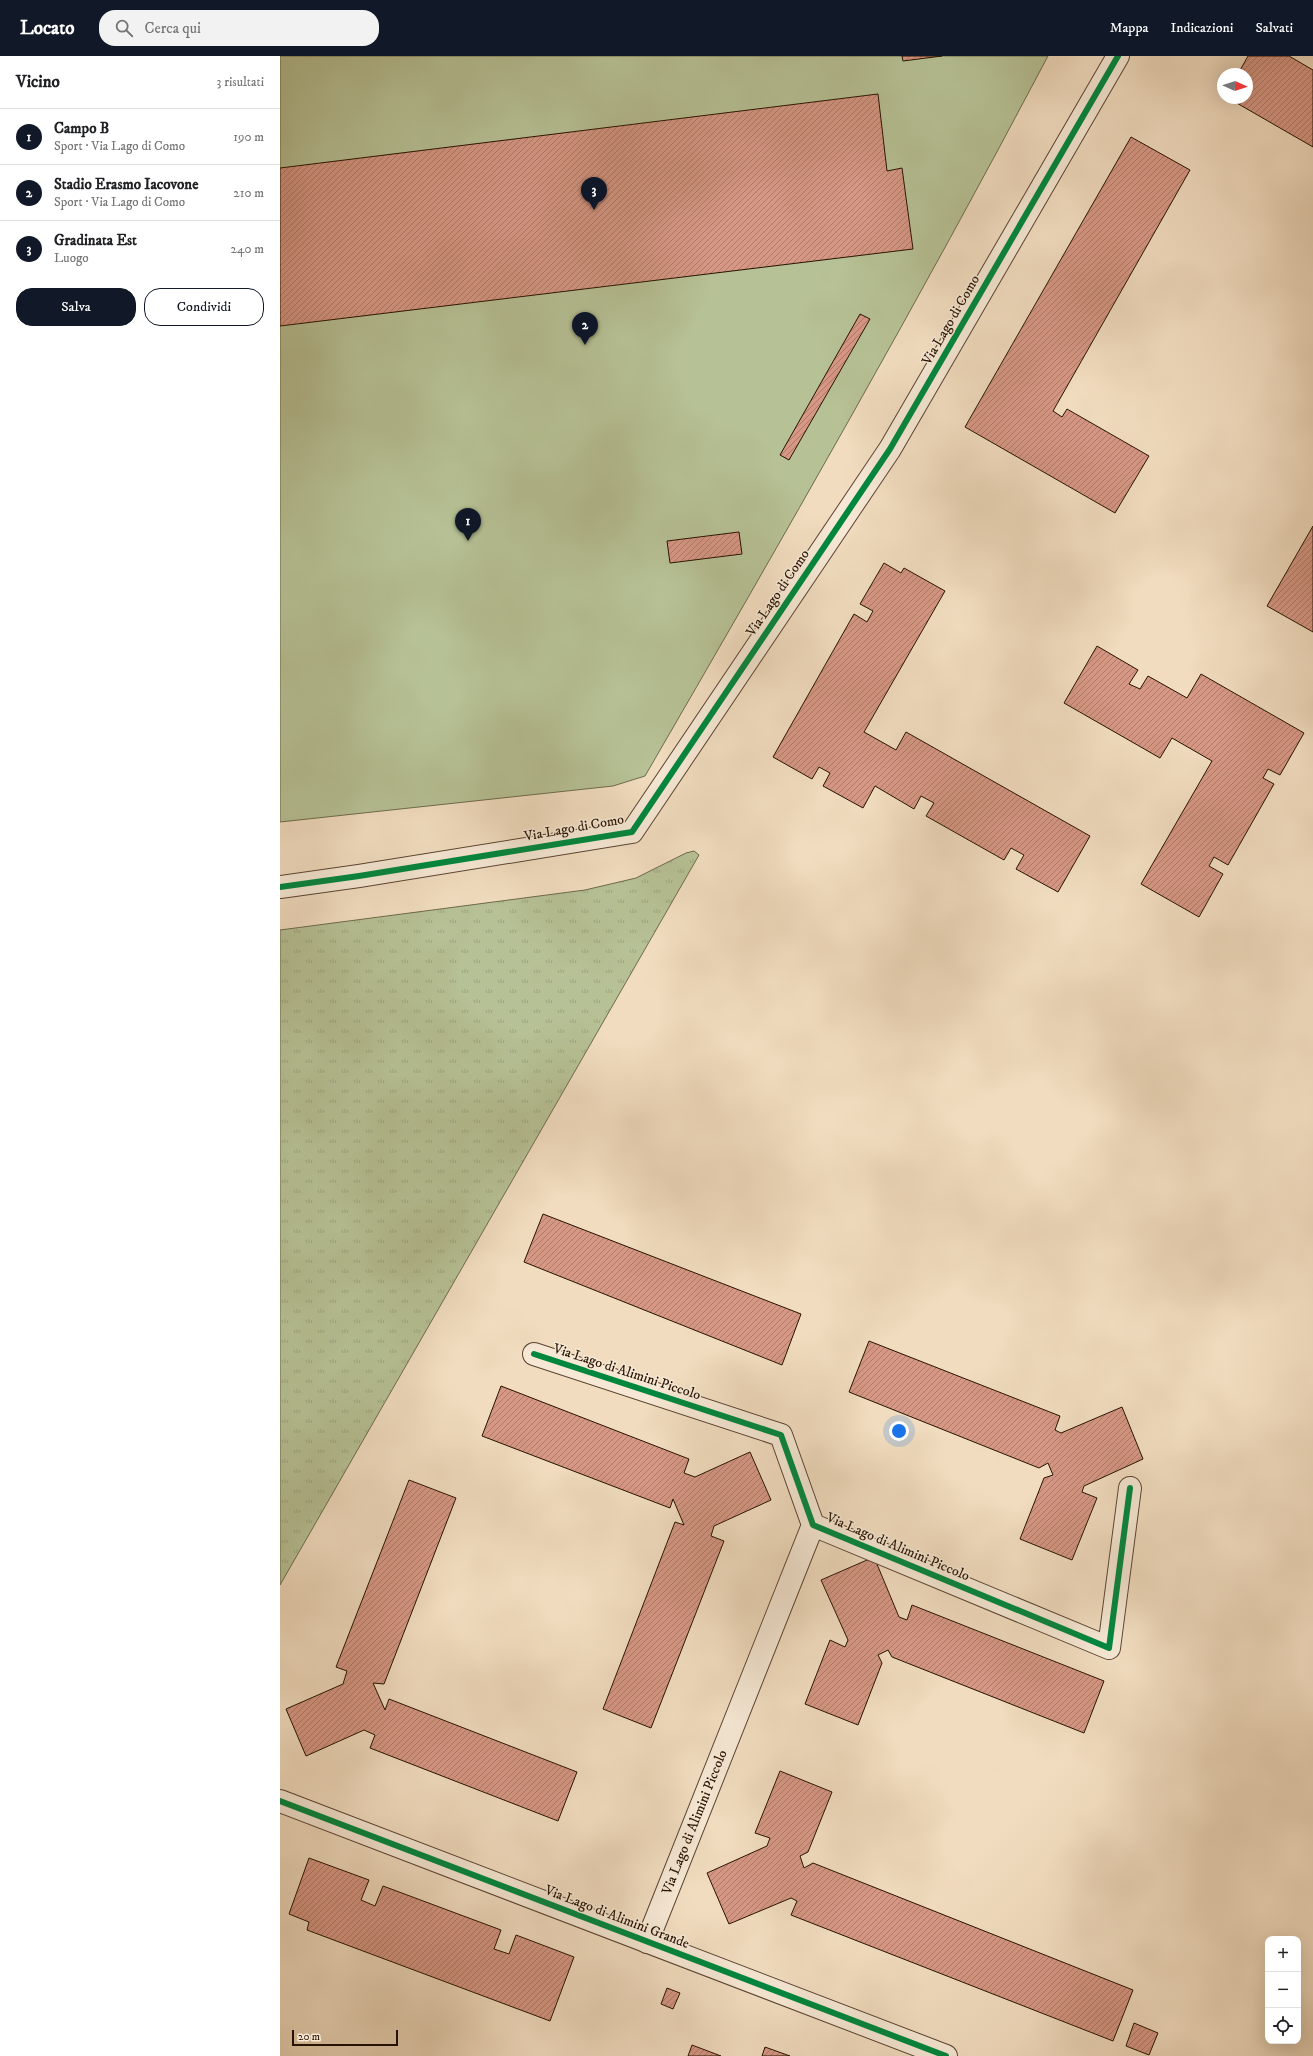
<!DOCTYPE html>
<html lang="it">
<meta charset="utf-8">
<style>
body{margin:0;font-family:"IM FELL DW Pica",serif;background:#f2f2f2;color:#202124}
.controls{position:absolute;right:12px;bottom:12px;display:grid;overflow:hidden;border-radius:8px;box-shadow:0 4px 16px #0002}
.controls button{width:36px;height:36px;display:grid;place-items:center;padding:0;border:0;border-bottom:1px solid #e0e0e0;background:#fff;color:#202124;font:20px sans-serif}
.compass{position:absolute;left:937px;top:12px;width:36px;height:36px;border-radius:50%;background:#fff;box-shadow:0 4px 16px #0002;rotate:93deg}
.scale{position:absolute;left:12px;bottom:10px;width:106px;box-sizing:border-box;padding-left:4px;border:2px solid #271201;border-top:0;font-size:11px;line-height:14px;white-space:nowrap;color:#271201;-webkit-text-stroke:3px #f6e8d5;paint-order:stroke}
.you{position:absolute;left:619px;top:1375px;width:14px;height:14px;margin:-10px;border:3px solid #fff;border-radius:50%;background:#1a73e8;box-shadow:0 0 0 6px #1a73e833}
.badge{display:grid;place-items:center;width:26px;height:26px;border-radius:50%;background:#111827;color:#fff;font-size:13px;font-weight:700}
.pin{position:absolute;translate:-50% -33px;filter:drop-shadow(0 1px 2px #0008)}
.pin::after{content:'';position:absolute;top:21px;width:14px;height:12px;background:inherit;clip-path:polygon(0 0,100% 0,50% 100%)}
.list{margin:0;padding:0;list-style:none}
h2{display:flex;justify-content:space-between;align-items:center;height:52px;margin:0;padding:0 16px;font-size:17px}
h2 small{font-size:13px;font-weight:400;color:#757577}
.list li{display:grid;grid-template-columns:26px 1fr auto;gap:12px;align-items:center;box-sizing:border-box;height:56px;padding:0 16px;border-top:1px solid #e0e0e0}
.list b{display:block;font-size:15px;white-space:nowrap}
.list p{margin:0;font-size:13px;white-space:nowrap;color:#757577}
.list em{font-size:13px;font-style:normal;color:#757577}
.actions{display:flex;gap:8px;padding:12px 16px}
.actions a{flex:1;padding:9px 0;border:1px solid #111827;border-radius:16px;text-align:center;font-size:14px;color:#111827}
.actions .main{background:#111827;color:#fff}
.icon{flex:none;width:22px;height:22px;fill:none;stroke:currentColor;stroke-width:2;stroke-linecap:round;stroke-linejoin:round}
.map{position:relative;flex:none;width:1033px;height:2000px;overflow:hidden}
header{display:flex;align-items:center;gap:24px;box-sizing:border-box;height:56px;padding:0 20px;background:#111827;color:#fff}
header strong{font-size:19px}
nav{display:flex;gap:22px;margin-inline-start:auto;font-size:14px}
.search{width:280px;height:36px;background:#f2f2f2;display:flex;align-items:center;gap:10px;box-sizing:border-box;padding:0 14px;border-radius:16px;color:#757577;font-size:15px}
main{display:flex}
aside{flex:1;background:#fff}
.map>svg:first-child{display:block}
.grass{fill:url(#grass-tufts);stroke:#6e6a4b}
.pitch{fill:#b6c195;stroke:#6e6a4b}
.building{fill:url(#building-hatch);stroke:#271201}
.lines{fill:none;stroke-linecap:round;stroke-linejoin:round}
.street-casing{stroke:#5a4430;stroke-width:24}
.street{stroke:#f6e8d5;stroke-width:22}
.cycleway-casing{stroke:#f6e8d5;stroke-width:8}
.cycleway{stroke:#00873e;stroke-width:6}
.labels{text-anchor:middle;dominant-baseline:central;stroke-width:3;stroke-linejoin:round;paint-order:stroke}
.street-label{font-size:14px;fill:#271201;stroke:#f6e8d5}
</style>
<header>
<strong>Locato</strong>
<div class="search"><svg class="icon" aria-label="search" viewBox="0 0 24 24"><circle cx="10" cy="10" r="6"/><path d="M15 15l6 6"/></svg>Cerca qui</div>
<nav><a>Mappa</a><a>Indicazioni</a><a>Salvati</a></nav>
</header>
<main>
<aside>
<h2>Vicino<small>3 risultati</small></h2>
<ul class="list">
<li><span class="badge">1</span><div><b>Campo B</b><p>Sport · Via Lago di Como</p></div><em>190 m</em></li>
<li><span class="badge">2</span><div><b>Stadio Erasmo Iacovone</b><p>Sport · Via Lago di Como</p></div><em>210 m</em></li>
<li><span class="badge">3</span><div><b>Gradinata Est</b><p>Luogo</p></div><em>240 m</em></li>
</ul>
<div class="actions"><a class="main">Salva</a><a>Condividi</a></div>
</aside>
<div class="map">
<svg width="1033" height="2000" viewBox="0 0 1033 2000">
<defs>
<pattern id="grass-tufts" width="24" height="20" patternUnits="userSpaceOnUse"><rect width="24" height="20" fill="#b6c195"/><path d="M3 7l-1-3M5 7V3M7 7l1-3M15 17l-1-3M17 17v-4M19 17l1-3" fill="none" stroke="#9ca57f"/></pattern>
<pattern id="building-hatch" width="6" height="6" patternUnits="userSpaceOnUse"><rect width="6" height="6" fill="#d69784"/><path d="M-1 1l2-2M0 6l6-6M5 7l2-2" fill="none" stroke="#ae7a6a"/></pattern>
</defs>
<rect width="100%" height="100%" fill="#f1dcbf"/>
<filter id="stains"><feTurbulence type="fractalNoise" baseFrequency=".005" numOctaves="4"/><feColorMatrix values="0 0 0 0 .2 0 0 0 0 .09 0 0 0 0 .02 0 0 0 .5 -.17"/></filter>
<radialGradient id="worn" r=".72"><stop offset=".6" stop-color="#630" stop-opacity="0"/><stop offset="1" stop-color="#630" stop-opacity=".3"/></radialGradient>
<!-- grass -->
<path class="grass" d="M414 795 419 799 0 1529V874L305 834 356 822 406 797Z"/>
<!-- pitch -->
<path class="pitch" d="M0 0H768C640 243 503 482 365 720L333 730 0 766Z"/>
<!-- building -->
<g class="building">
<path d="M622 0H662L623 5Z"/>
<path d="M968 0H1009L1033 14V91L948 42H967V18H958Z"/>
<path d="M598 38 607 115 622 112 633 193 0 270V112Z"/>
<path d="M851 81 910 114 773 355 782 361 787 353 869 400 835 457 685 371Z"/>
<path d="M580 258 590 263 509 404 500 399Z"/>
<path d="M1033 470V576L987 550Z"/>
<path d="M459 476 462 498 390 507 387 485Z"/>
<path d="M604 507 621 517 624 512 665 535 584 676 616 694 626 676 810 780 778 836 736 813 744 799 731 792 724 804 646 760 654 747 641 740 634 753 595 730 583 752 543 730 550 717 539 711 532 723 493 701 574 558 587 566 593 555 580 548Z"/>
<path d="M817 590 858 614 849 628 860 633 868 620 907 642 921 618 1024 677 1000 719 988 713 983 722 994 728 948 809 934 801 929 810 943 818 919 861 861 828 932 705 892 682 880 702 784 647Z"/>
<path d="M263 1158 521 1258 502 1309 244 1206Z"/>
<path d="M589 1285 780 1360 775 1374 781 1377 842 1351 863 1403 804 1430 802 1436 817 1442 792 1504 740 1483 764 1422 773 1419 768 1407 759 1412 569 1336Z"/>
<path d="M221 1330 409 1403 404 1417 415 1421 470 1396 491 1444 434 1470 431 1480 444 1485 371 1672 323 1653 395 1466 404 1469 393 1443 390 1452 202 1380Z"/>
<path d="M129 1424 176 1442 104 1628 93 1627 105 1654 109 1643 297 1716 278 1765 90 1692 95 1679 84 1674 26 1700 6 1653 63 1628 67 1615 56 1611Z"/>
<path d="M594 1501 619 1561 627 1564 632 1549 824 1625 804 1677 612 1601 608 1594 598 1599 602 1607 578 1669 525 1648 550 1584 565 1591 568 1584 541 1524Z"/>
<path d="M500 1715 552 1736 528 1796 520 1800 524 1812 533 1807 853 1934 833 1985 511 1859 517 1845 511 1842 449 1868 427 1817 487 1790 490 1782 475 1777Z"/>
<path d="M29 1802 89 1824 81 1844 95 1850 103 1830 221 1874 214 1893 229 1898 236 1879 294 1901 270 1965 27 1874 29 1866 9 1858Z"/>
<path d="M387 1932 400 1937 393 1953 381 1948Z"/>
<path d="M854 1967 878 1977 869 1999 846 1990Z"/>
<path d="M412 1989 441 2000H408Z"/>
<path d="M485 1991 510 2000H482Z"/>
</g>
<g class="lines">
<defs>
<g id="street">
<path d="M0 831 79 820 352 776 610 393 838 0"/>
<path d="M254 1298 501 1379 533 1469 829 1592 850 1432"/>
<path d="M0 1745 666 2000"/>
<path id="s1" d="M367 1886 533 1469"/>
</g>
</defs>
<!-- street casing -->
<use href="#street" class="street-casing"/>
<!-- street -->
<use href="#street" class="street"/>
<defs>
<g id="cycleway">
<path d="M0 831 79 820 352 776 610 393 838 0"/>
<path d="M254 1298 501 1379 533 1469 829 1592 850 1432"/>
<path d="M0 1745 666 2000"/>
</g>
</defs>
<!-- cycleway casing -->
<use href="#cycleway" class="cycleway-casing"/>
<!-- cycleway -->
<use href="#cycleway" class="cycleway"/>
</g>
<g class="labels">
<!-- street labels -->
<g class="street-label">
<text transform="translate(671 264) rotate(-60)">Via Lago di Como</text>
<text transform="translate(498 537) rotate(-56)">Via Lago di Como</text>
<text transform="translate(294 772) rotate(-10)">Via Lago di Como</text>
<text transform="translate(347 1316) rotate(18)">Via Lago di Alimini Piccolo</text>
<text transform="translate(618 1491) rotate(23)">Via Lago di Alimini Piccolo</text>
<text stroke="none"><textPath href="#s1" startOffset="129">Via Lago di Alimini Piccolo</textPath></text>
<text transform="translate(337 1861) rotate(21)">Via Lago di Alimini Grande</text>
</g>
</g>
<rect width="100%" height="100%" filter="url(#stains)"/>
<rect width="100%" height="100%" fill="url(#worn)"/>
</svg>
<div class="controls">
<button>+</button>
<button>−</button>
<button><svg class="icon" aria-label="locate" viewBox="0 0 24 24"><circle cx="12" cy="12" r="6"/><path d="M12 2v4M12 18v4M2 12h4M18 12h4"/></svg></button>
</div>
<svg class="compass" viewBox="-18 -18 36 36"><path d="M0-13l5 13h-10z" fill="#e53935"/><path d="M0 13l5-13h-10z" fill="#757577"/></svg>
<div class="scale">20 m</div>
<div class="you"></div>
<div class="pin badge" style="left:188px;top:485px">1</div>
<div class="pin badge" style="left:305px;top:289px">2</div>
<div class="pin badge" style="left:314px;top:154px">3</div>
</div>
</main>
